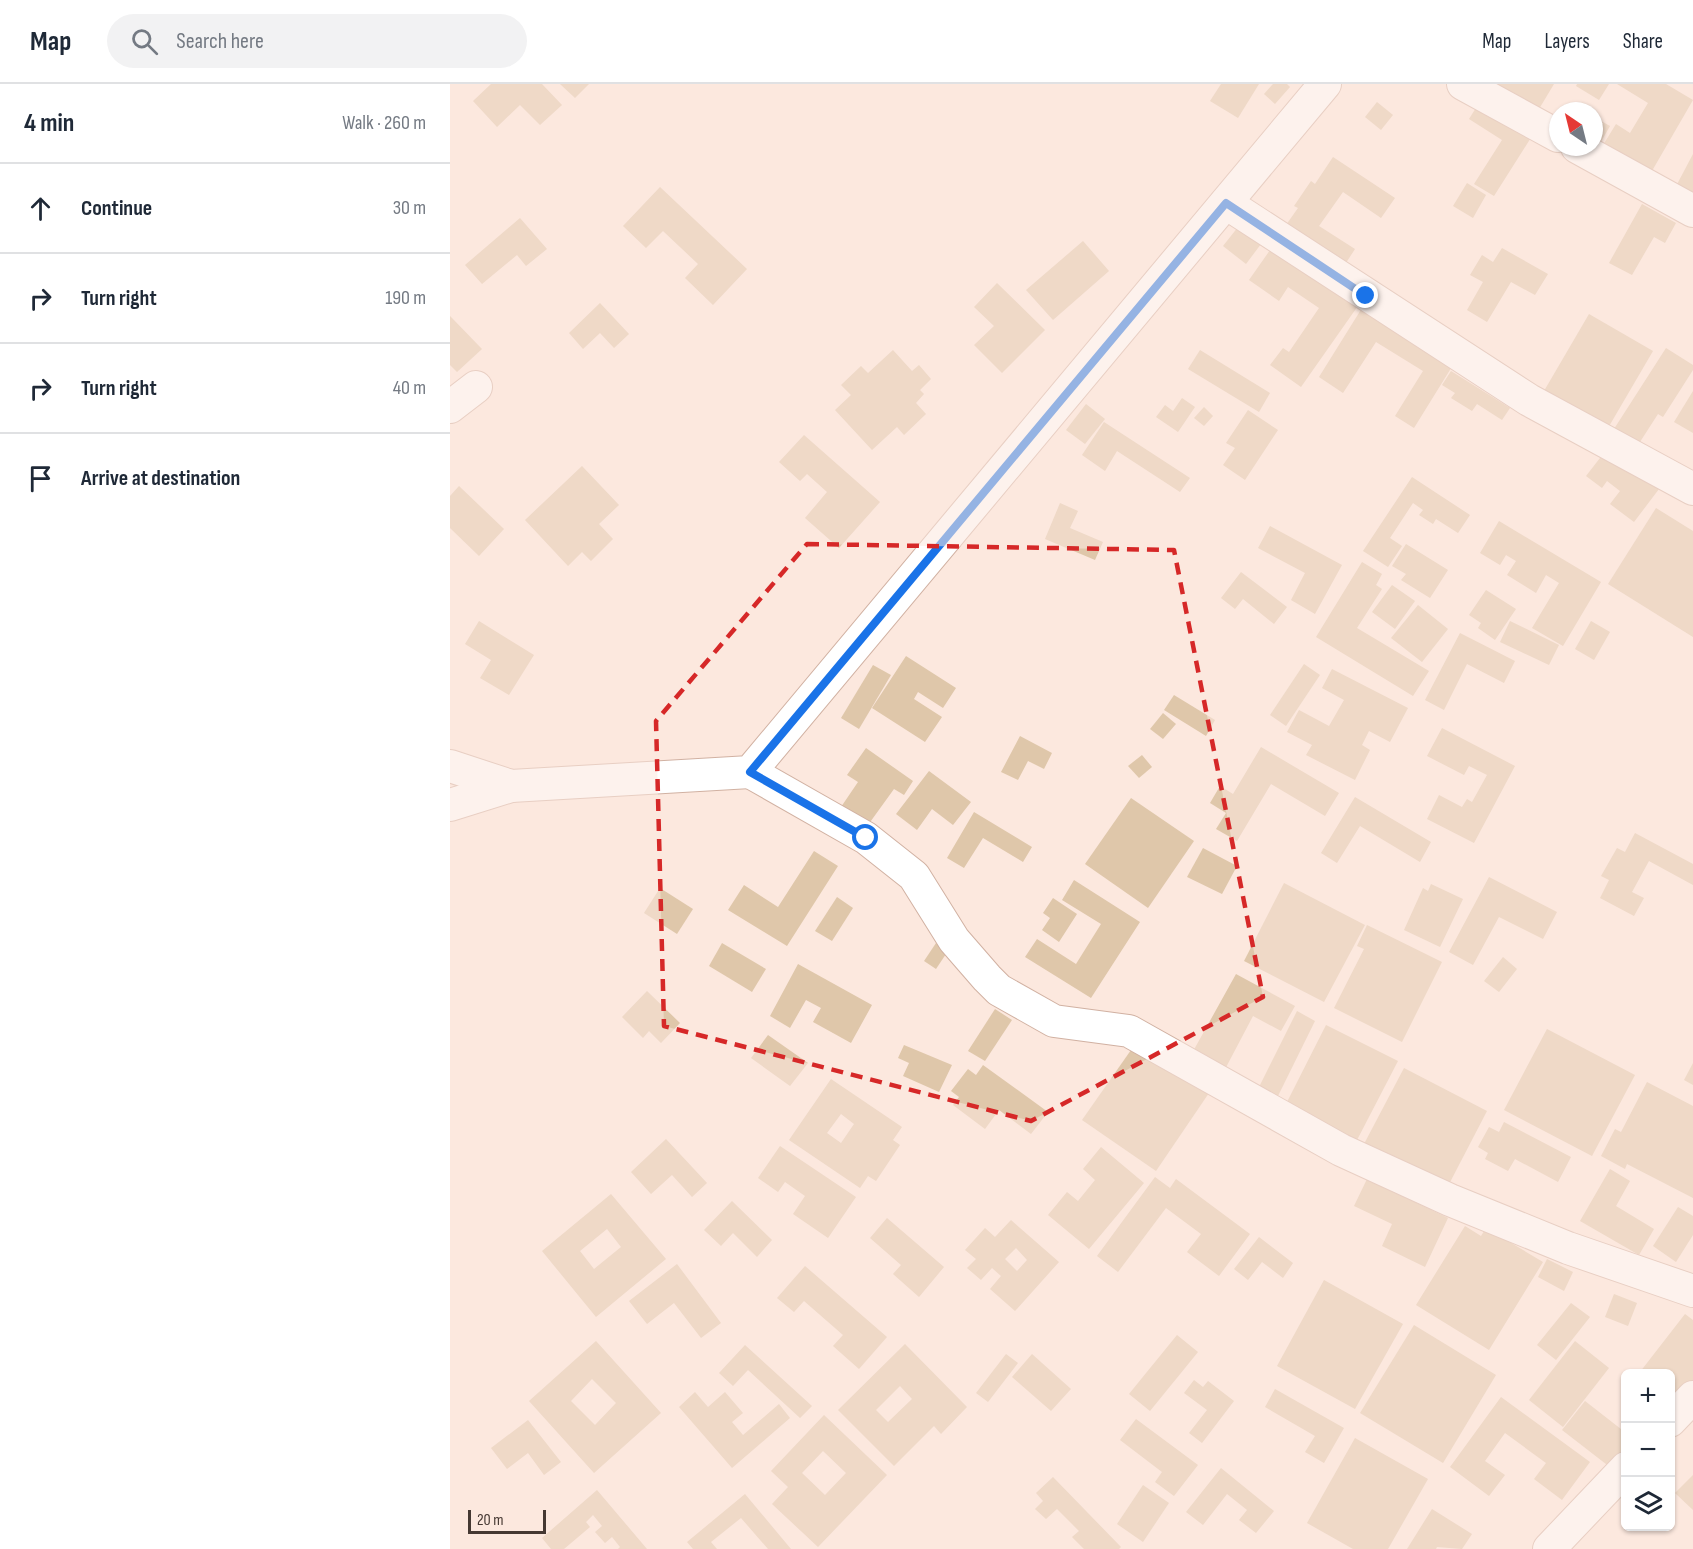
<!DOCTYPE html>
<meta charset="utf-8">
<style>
body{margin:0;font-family:"Sofia Sans Condensed",sans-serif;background:#f2f2f3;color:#1f2937}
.controls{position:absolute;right:18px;bottom:18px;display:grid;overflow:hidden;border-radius:9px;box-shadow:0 2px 4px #0004}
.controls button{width:54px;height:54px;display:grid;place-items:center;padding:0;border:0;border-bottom:2px solid #e0e1e3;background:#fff;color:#1f2937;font:30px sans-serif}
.compass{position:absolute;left:1099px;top:18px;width:54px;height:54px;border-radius:50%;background:#fff;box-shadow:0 2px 4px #0004;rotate:325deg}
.scale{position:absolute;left:18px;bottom:15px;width:78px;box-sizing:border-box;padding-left:6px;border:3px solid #453832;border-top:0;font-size:16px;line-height:21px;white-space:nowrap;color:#453832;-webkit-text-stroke:4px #fce8de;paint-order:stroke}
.stop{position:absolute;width:18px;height:18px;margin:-14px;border:4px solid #1a73e8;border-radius:50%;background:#fff}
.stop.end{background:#1a73e8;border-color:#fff;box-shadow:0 2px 6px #0008}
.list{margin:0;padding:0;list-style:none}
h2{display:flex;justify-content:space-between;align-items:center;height:78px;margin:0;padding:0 24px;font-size:26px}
h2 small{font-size:20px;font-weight:400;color:#747a83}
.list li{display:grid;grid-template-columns:39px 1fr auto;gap:18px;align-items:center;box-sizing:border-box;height:90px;padding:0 24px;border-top:2px solid #e0e1e3}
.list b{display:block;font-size:22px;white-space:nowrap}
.list em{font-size:20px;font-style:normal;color:#747a83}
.icon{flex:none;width:33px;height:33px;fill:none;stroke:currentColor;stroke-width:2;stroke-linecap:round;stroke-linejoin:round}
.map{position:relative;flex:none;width:1243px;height:1465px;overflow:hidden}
header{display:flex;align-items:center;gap:36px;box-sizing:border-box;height:84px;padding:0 30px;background:#fff;border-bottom:2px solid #e0e1e3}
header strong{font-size:28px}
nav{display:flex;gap:33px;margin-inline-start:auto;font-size:21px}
.search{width:420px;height:54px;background:#f2f2f3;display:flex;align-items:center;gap:15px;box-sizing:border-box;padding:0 21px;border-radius:33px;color:#747a83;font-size:22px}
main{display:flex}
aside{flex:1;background:#fff}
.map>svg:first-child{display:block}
.building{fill:#dfc7aa;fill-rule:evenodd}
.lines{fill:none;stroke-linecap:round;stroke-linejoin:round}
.minor-casing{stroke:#d1b1a2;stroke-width:34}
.minor{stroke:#fff;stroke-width:32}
.route{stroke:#1a73e8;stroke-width:8}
.marked{fill:none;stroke:#d62828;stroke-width:4.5;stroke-dasharray:12 8;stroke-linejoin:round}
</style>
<header>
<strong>Map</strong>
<div class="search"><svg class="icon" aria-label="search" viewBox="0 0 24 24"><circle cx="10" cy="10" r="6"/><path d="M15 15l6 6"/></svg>Search here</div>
<nav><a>Map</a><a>Layers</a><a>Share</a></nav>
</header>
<main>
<aside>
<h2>4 min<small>Walk · 260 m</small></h2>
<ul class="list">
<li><svg class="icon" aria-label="ahead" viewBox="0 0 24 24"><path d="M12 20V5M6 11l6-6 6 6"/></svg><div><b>Continue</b></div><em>30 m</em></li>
<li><svg class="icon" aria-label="right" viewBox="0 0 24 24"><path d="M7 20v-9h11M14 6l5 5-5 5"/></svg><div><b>Turn right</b></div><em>190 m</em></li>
<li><svg class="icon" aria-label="right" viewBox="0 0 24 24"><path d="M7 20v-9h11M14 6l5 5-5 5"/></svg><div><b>Turn right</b></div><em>40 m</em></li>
<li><svg class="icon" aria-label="arrive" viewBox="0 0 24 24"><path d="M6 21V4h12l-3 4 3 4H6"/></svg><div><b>Arrive at destination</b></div></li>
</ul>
</aside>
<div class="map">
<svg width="1243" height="1465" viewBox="0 0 1243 1465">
<rect width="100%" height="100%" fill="#fce8de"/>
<!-- building -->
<g class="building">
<path d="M41 0H92L112 21 90 41 70 21 47 43 23 17Z"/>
<path d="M110 0H139L125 14Z"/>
<path d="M771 0H809L788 34 760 17Z"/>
<path d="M823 0H837L840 3 825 20 814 10Z"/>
<path d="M1038 0H1104L1086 30Z"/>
<path d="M1127 0H1159L1149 16 1126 2Z"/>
<path d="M1167 0H1216L1243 16 1195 99 1150 66 1166 40 1180 49 1198 19Z"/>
<path d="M927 18 943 31 931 46 915 33Z"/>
<path d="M1029 19 1082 52 1044 112 1024 100 1052 56 1019 35Z"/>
<path d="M1144 33 1160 42 1148 63 1144 61Z"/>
<path d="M1243 70V116L1224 106Z"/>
<path d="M883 73 945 114 931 134 893 108 869 142 905 165 890 188 831 148 848 124 844 122 861 97 865 100Z"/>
<path d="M1017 99 1036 111 1023 134 1003 122Z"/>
<path d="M210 103 297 185 263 221 235 194 248 180 213 147 196 164 173 142Z"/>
<path d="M1192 120 1226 139 1215 159 1204 153 1182 191 1159 179Z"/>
<path d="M70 134 97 165 76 182 67 171 32 200 15 181Z"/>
<path d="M792 138 814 156 796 180 773 162Z"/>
<path d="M633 157 659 187 603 236 576 206Z"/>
<path d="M825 159 910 219 851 303 820 281 833 264 839 268 869 224 838 203 829 217 799 196Z"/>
<path d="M1052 164 1098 190 1085 211 1061 198 1037 238 1017 226 1033 198 1020 191 1032 171 1043 178Z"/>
<path d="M547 199 595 246 552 289 524 261 544 242 524 223Z"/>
<path d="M150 219 179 250 164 264 150 249 133 265 119 249Z"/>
<path d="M912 224 1003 281 964 344 945 332 973 287 926 258 893 309 869 293Z"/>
<path d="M1139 230 1203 267 1158 344 1094 307Z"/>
<path d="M0 232 32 265 7 288 0 281Z"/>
<path d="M1216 264 1243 281V286L1213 333 1208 330 1188 361 1164 345Z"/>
<path d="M443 266 462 287 469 281 481 295 470 306 474 310 466 319 476 330 454 351 447 343 422 366 385 326 401 311 391 301 411 282 418 289Z"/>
<path d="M750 266 820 309 809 328 738 285Z"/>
<path d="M1001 287 1060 324 1052 336 1027 320 1022 327 1001 314 1005 309 992 301Z"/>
<path d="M1243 307V349L1224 338Z"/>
<path d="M732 314 745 323 728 348 706 333 715 321 723 327Z"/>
<path d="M636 320 655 335 635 360 616 346Z"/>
<path d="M754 323 763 332 754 342 744 334Z"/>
<path d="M798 326 828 346 795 396 773 381 785 364 776 359Z"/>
<path d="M654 338 740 394 730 408 667 367 655 387 632 371Z"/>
<path d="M354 351 430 418 389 464 355 434 377 408 357 390 350 397 329 378Z"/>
<path d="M1157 365 1209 405 1184 438 1160 420 1170 407 1157 397 1152 404 1136 392Z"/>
<path d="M132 382 169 421 149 440 163 455 141 477 132 468 118 482 75 436Z"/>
<path d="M962 393 1020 431 1008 449 986 435 983 440 969 431 973 426 963 419 940 454 952 462 938 483 913 467Z"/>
<path d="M9 402 54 445 29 472 0 444V412Z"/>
<path d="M610 419 628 427 620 444 653 458 645 476 595 455Z"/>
<path d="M1206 424 1243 447V553L1158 500Z"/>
<path d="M1049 437 1151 498 1113 562 1082 544 1109 499 1096 491 1086 509 1057 491 1066 477 1056 471 1050 481 1030 469Z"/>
<path d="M820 442 892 481 865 530 841 516 855 489 808 464Z"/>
<path d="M956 460 998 486 980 514 951 496 956 490 942 482Z"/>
<path d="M912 478 932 490 926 501 932 505 907 544 979 587 963 612 866 553Z"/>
<path d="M791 488 837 523 824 540 793 515 785 525 771 514Z"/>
<path d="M942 501 965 517 945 545 922 528Z"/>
<path d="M1036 506 1066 525 1045 556 1028 544 1031 539 1019 531Z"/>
<path d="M968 521 998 545 972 578 941 554Z"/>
<path d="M29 537 84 571 59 611 30 594 41 576 15 560Z"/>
<path d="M1060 537 1109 561 1099 581 1050 558Z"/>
<path d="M1141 537 1160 548 1144 576 1125 565Z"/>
<path d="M1010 549 1065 577 1054 599 1017 580 994 626 975 616Z"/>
<path d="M456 572 506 604 493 624 468 608 464 615 492 633 475 658 422 624Z"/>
<path d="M854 580 870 591 836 642 820 631Z"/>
<path d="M423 581 441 591 409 645 391 634Z"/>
<path d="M882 585 958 624 940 658 919 647 912 661 920 666 905 696 856 671 862 661 837 648 849 626 879 642 894 616 872 604Z"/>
<path d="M724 611 765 636 756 652 714 626Z"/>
<path d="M713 629 726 640 713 655 700 645Z"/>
<path d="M992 644 1065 682 1024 759 977 735 989 711 1012 723 1017 715 1022 718 1037 691 1019 682 1014 691 977 672Z"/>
<path d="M570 652 602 669 594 685 578 677 568 696 551 688Z"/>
<path d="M811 663 889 709 875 732 821 700 787 757 766 745 776 729 760 719 770 702 783 710Z"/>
<path d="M416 664 463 697 454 711 444 705 418 741 391 723 408 698 397 691Z"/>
<path d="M692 671 702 683 689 694 678 682Z"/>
<path d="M479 687 521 718 503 741 482 725 467 746 446 730Z"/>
<path d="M905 713 981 758 970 778 910 742 887 779 871 769Z"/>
<path d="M681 714 744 757 698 824 635 780Z"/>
<path d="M524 728 582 763 573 778 533 754 514 784 497 774Z"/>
<path d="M1185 749 1243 780V801L1199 777 1182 808 1194 814 1184 832 1150 814 1159 796 1151 792 1167 764 1175 768Z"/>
<path d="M753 764 787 782 772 810 737 793Z"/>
<path d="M364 767 388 782 337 862 278 826 294 801 328 823Z"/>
<path d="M1039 793 1107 828 1093 855 1049 833 1023 881 999 868Z"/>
<path d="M624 796 690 838 641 914 575 873 587 855 626 880 651 840 612 816Z"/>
<path d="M834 799 915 841 874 918 794 877Z"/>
<path d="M981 800 1013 815 990 863 954 846 973 804 978 807Z"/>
<path d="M210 804 243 825 227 850 194 829Z"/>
<path d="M387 813 403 824 382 857 365 847Z"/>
<path d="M603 814 627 830 609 858 592 846 600 834 593 829Z"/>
<path d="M917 841 992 878 952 958 884 924 914 865 907 862Z"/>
<path d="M272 859 316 885 302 908 259 882Z"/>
<path d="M486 859 498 867 486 885 474 877Z"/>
<path d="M1053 873 1067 885 1049 908 1034 897Z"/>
<path d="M348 880 422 921 401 959 363 938 371 924 356 916 340 944 320 932Z"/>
<path d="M786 890 845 922 831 947 803 932 773 989 741 971Z"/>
<path d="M197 907 230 939 211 959 199 947 193 954 172 933Z"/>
<path d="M545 925 562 936 535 977 518 967Z"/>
<path d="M847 927 865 937 827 1014 808 1005Z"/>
<path d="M876 941 948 977 907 1056 836 1020Z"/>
<path d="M1097 945 1185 991 1142 1072 1054 1026Z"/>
<path d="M318 951 358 979 340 1002 301 974Z"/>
<path d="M688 956 761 1006 706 1087 632 1036Z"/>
<path d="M454 961 502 981 489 1008 453 992 459 979 448 974Z"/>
<path d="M1243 979V1001L1234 996Z"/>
<path d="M533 981 598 1028 581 1050 549 1026 535 1045 503 1021 509 1013 501 1007 518 985 526 991Z"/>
<path d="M954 984 1037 1027 997 1104 914 1060Z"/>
<path d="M381 995 452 1043 443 1056 450 1061 426 1097 418 1092 410 1104 339 1056ZM391 1030 404 1040 391 1059 377 1049Z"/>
<path d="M1197 998 1243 1022V1114L1177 1080 1175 1085 1151 1072 1165 1045 1171 1048Z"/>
<path d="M1054 1038 1121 1073 1108 1098 1065 1075 1058 1087 1035 1075 1038 1069 1028 1063 1039 1043 1049 1048Z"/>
<path d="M216 1055 257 1099 242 1113 222 1091 201 1110 181 1088Z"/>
<path d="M330 1062 406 1113 378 1154 343 1130 355 1112 335 1098 328 1108 308 1094Z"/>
<path d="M651 1063 694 1099 639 1165 598 1131 617 1108 628 1117 645 1096 633 1085Z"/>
<path d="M1160 1085 1180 1097 1166 1122 1204 1145 1189 1171 1130 1137Z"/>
<path d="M705 1093 720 1104 726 1095 800 1150 769 1192 737 1168 751 1150 716 1124 668 1188 647 1172Z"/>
<path d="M917 1095 998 1134 975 1183 932 1162 942 1140 904 1122Z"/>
<path d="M161 1110 216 1175 146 1233 92 1167ZM157 1145 171 1163 144 1185 130 1167Z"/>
<path d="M282 1117 322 1156 307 1173 283 1149 271 1162 254 1146Z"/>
<path d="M1228 1123 1243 1132V1151L1226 1178 1203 1162Z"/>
<path d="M437 1134 494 1183 469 1213 443 1190 451 1181 420 1154Z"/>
<path d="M561 1136 609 1178 565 1227 540 1205 551 1192 542 1184 531 1196 517 1184 526 1175 515 1166 535 1144 545 1153ZM566 1164 577 1176 567 1187 555 1175Z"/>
<path d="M1015 1142 1031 1152 1036 1144 1093 1178 1039 1266 966 1221Z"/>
<path d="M809 1153 843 1179 833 1194 812 1178 798 1196 784 1185Z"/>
<path d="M1097 1175 1123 1188 1114 1207 1088 1193Z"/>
<path d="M227 1180 271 1239 251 1254 224 1219 197 1240 179 1217Z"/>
<path d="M355 1182 437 1253 409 1285 383 1262 393 1251 354 1217 344 1228 327 1214Z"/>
<path d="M874 1196 953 1240 905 1325 827 1282Z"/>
<path d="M1164 1210 1187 1219 1178 1242 1155 1233Z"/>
<path d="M1121 1219 1140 1233 1106 1276 1087 1261Z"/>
<path d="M1235 1230 1243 1236V1296L1227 1317 1220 1312V1290L1190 1288Z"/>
<path d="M964 1241 1046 1291 993 1379 910 1329Z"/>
<path d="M727 1251 748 1268 700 1327 679 1310Z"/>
<path d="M146 1257 211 1329 144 1389 79 1317ZM142 1295 166 1319 145 1341 121 1317Z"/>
<path d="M1125 1257 1159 1284 1113 1343 1079 1316Z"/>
<path d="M455 1260 517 1323 491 1350 484 1342 444 1382 388 1326ZM450 1302 462 1315 438 1338 426 1326Z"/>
<path d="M295 1261 362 1322 350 1334 298 1286 283 1302 269 1289Z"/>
<path d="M556 1270 568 1279 538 1318 526 1309Z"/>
<path d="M582 1270 621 1305 601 1327 562 1293Z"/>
<path d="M744 1296 753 1303 758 1297 784 1317 752 1359 739 1349 757 1326 734 1309Z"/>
<path d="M825 1305 894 1344 874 1379 855 1368 865 1352 815 1323Z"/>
<path d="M245 1308 258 1323 275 1308 293 1329 282 1338 293 1351 329 1320 340 1334 282 1384 229 1323Z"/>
<path d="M1051 1313 1140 1378 1112 1416 1084 1395 1096 1379 1055 1349 1035 1377 1055 1391 1039 1412 1000 1383Z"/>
<path d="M1135 1317 1176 1349V1374L1165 1387 1112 1346Z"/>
<path d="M374 1331 437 1391 368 1463 322 1420 338 1403 321 1387ZM373 1367 396 1389 375 1411 352 1389Z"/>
<path d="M686 1335 748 1381 724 1412 705 1398 712 1388 670 1356Z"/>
<path d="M78 1336 111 1378 94 1391 78 1369 57 1385 41 1364Z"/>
<path d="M905 1354 978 1395 938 1465H903L857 1439Z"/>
<path d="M771 1384 824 1427 806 1449 789 1436 797 1426 777 1410 753 1441 736 1428Z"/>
<path d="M1243 1391V1426L1225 1409Z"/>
<path d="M603 1393 671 1463 669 1465H634L622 1453 629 1447 607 1425 596 1435 585 1425 593 1417 586 1409Z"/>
<path d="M693 1401 719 1419 693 1458 667 1440Z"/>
<path d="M147 1406 197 1465H168L170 1463 162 1453 155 1459 145 1448 152 1442 143 1431 136 1438 140 1443 114 1465H101L92 1454Z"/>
<path d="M295 1410 341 1465H318L291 1434 261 1458 267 1465H243L237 1458Z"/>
<path d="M982 1425 1022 1450 1012 1465 987 1463 986 1465H957Z"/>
</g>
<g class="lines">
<defs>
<g id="minor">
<path d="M1013 0 1108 52"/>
<path d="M1127 63 1243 127"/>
<path d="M776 119 1079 316 1243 405"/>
<path d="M0 323 26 303"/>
<path d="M0 682 61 702 300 688 875 0"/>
<path d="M300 688 416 754 464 792 504 856 537 894 549 906 604 937 679 947 891 1066 1000 1116 1118 1164 1243 1207"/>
<path d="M0 721 61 702"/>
<path d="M1220 1337 1243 1313"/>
<path d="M1099 1465 1176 1384"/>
</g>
</defs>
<!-- minor casing -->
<use href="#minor" class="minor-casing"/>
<!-- minor -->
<use href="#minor" class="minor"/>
</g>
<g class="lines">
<!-- route -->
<path class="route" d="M416 754 300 688 776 119 916 212"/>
</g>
<!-- marked area -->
<path d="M0 0H1243V1465H0ZM357 460 724 466 813 913 581 1037 214 942 206 637Z" fill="#fce8de" fill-opacity=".55" fill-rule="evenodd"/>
<path class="marked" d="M357 460 724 466 813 913 581 1037 214 942 206 637Z"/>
</svg>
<div class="controls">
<button>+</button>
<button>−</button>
<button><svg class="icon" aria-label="layers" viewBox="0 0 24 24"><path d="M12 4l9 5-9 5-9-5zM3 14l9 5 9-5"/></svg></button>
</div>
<svg class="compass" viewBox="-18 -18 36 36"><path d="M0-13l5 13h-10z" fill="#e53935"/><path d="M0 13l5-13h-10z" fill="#747a83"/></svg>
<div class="scale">20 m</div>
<div class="stop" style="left:416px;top:754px"></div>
<div class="stop end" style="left:916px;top:212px"></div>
</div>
</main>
